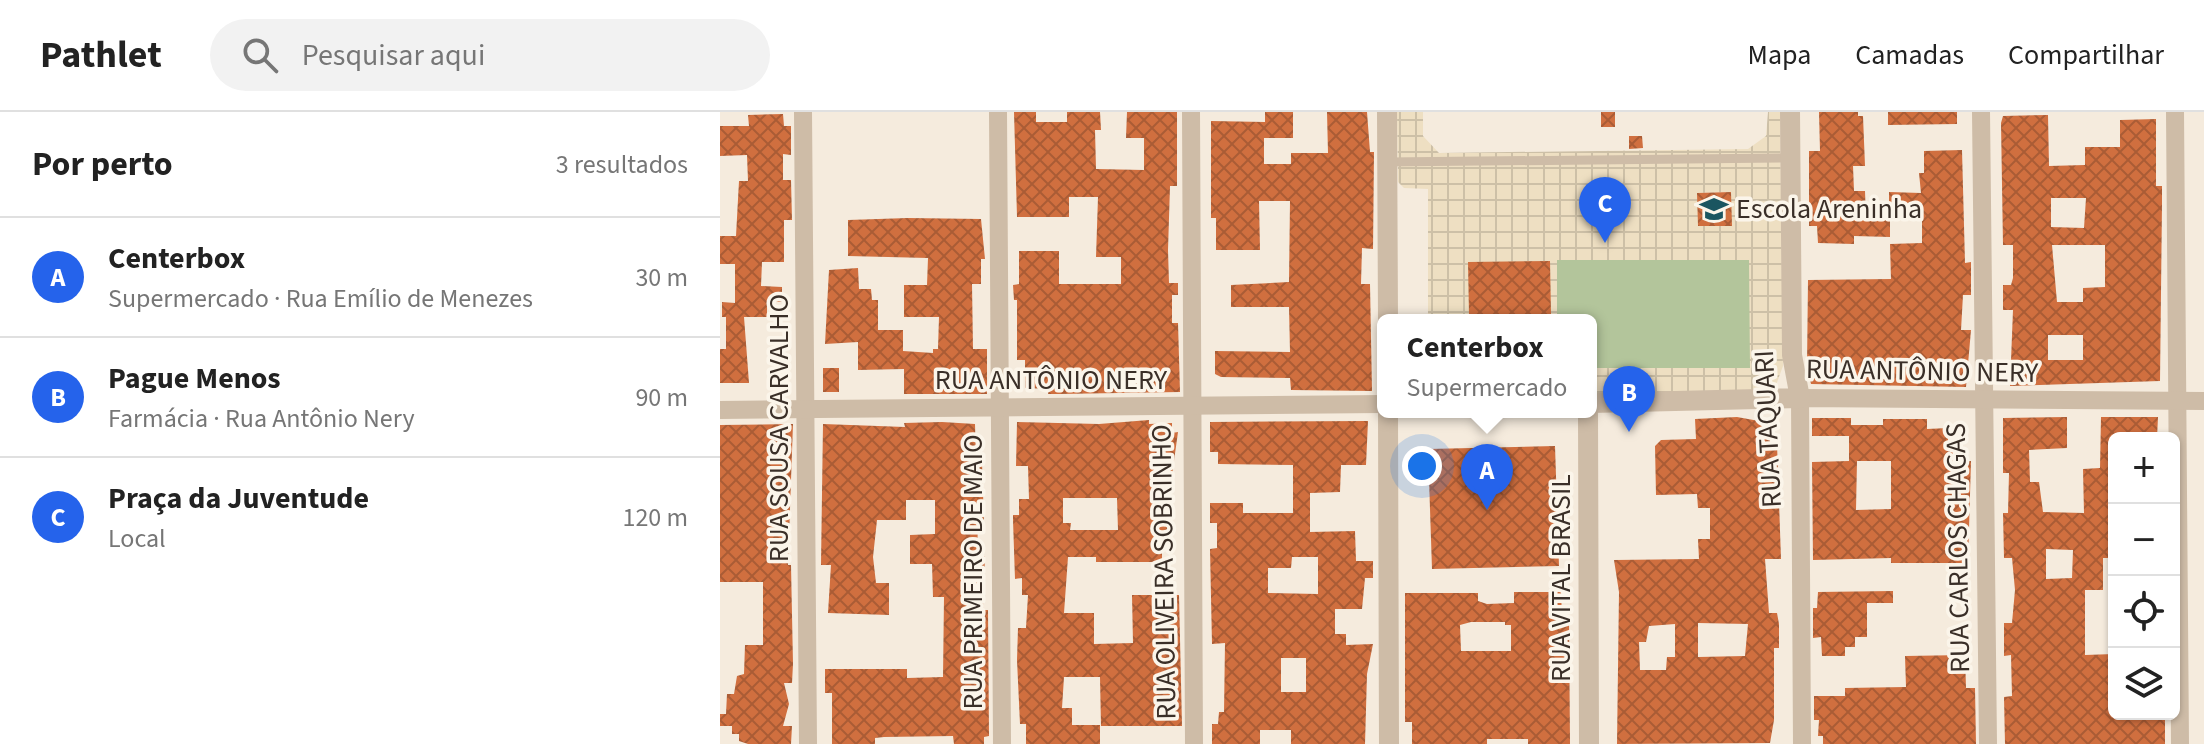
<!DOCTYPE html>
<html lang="pt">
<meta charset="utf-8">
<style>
body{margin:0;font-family:"Source Sans 3",sans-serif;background:#f2f2f2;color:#222}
.controls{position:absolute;right:24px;bottom:24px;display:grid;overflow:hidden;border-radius:12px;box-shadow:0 2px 6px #0004}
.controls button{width:72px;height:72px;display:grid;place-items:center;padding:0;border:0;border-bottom:2px solid #e0e0e0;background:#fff;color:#222;font:40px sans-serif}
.you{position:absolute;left:702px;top:354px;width:28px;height:28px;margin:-20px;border:6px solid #fff;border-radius:50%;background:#1a73e8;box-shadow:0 0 0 12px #1a73e833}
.badge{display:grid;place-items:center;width:52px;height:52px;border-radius:50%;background:#2563eb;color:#fff;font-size:26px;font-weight:700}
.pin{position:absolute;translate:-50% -66px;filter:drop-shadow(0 2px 4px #0008)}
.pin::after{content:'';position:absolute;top:42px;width:28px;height:24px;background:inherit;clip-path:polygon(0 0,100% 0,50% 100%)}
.popup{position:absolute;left:657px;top:202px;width:220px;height:104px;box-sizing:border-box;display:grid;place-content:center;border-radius:12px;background:#fff;filter:drop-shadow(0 2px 6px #0005);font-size:26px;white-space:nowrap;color:#767676}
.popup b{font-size:30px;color:#222}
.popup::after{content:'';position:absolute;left:50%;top:100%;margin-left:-16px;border:16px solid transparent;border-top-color:#fff}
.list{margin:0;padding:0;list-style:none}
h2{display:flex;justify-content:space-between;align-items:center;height:104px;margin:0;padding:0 32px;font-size:34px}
h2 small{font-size:26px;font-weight:400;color:#767676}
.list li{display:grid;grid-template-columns:52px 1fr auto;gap:24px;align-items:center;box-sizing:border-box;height:120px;padding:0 32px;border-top:2px solid #e0e0e0}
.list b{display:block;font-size:30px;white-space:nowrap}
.list p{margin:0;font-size:26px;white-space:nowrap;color:#767676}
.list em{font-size:26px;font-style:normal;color:#767676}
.icon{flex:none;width:44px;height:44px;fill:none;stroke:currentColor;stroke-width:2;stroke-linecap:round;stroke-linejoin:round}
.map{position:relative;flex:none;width:1484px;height:632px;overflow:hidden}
header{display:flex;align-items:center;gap:48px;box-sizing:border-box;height:112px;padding:0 40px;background:#fff;border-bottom:2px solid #e0e0e0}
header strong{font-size:38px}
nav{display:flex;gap:44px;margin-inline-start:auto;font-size:28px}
.search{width:560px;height:72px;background:#f2f2f2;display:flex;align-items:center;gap:20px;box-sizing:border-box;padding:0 28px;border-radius:44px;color:#767676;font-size:30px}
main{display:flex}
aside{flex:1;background:#fff}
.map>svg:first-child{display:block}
.pitch{fill:#b3c59b}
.plaza{fill:url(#plaza-grid);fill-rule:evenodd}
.building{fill:url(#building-cross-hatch);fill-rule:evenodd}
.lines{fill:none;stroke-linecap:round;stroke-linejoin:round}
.service{stroke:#cebca7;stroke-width:9}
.minor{stroke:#cebca7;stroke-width:18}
.tertiary{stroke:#cebca7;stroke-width:20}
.labels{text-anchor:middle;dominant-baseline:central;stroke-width:7;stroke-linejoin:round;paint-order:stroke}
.poi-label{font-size:28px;fill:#3a2f28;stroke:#fbf5ea;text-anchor:start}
.street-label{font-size:28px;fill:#3a2f28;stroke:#fbf5ea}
</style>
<header>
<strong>Pathlet</strong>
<div class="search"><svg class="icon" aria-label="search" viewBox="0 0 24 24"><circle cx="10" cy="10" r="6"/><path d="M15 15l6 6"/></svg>Pesquisar aqui</div>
<nav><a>Mapa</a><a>Camadas</a><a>Compartilhar</a></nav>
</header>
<main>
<aside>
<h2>Por perto<small>3 resultados</small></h2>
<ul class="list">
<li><span class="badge">A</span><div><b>Centerbox</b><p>Supermercado · Rua Emílio de Menezes</p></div><em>30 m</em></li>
<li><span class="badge">B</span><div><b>Pague Menos</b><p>Farmácia · Rua Antônio Nery</p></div><em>90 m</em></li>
<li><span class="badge">C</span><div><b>Praça da Juventude</b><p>Local</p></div><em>120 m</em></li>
</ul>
</aside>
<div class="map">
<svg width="1484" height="632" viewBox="0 0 1484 632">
<defs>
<pattern id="plaza-grid" width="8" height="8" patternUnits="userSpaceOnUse" patternTransform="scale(2)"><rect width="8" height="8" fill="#eedfc2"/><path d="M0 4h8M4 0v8" fill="none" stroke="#cdc0a7"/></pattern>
<pattern id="building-cross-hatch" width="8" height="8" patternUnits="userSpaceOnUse" patternTransform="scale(2)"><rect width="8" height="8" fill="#d06f3f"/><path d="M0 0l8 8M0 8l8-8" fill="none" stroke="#aa5c35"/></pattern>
</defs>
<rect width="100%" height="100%" fill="#f5ebdd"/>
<!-- pitch -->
<path class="pitch" d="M836 148H1030V256H871V208H837Z"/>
<!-- plaza -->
<path class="plaza" d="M677 0H703V24L719 41 1028 37 1046 24 1048 0H1060L1063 254 1056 273 1038 280 871 281V256H1030L1029 148H837V208H708V77L684 76 678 70ZM1010 80 1011 113 978 114V81Z"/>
<!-- building -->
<g class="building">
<path d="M294 0H316V10H347V0H380L381 18H375L376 57 424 58V26H406L407 0H457V74H450L448 138 449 171H458V183H452V211H458L460 280 338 282H328L329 277 305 276V248H297V188H294L293 173 299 172V139H339V172H401V145H376L378 85H349V105H297Z"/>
<path d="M545 0H573V26H544V52H571V41H608L607 0H647L650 40H654L653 137 642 136 641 172H650L652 279 571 278 570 266 501 265 495 262V239L570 240 569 195H511V173L569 170 570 89H539L540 138H496V106H491V9L545 10Z"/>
<rect x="881" y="0" width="14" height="15"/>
<path d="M1099 0H1138V4H1143L1145 54H1133L1134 79H1145L1146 108H1170V125L1134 124V132L1098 131 1097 114H1089V39H1100Z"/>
<path d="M1168 0H1237V12L1168 13Z"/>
<path d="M63 2 64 14H71V43L63 42V68H71L72 108H64V150H42L41 174 62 175V190H47V205H24L29 271H0V237H6V205H2V190L15 191V152H0V124H16L19 69H28L27 43 0 44V14H29L28 3Z"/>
<path d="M1328 3 1329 54 1365 53V35H1400V8L1436 7V74H1442V92L1440 269 1290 274 1293 198H1283V173H1291L1293 166V133H1283L1281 11 1283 4ZM1331 86H1366L1364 116 1331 115ZM1332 133H1385V175L1363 176V190H1337ZM1328 223H1363V248H1328Z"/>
<path d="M909 24H922L923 36 909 37Z"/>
<path d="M1242 38 1245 151 1251 150V183H1243L1241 218H1251L1246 275 1091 272 1087 254 1088 168 1171 167 1170 132 1202 131V101H1169V80L1201 81 1199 61H1204V39Z"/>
<path d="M1011 80 1012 114H978L977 81Z"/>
<path d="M188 106 261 107 265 147H261V172H252L253 237H267V282H184V257L138 258V230L105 232 109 158 138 156 139 177H151L152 188H158V218H183V239L213 241V237H218L219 205H184V173H207L208 146 128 144V108Z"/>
<path d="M830 149 831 202 749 203 748 150Z"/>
<rect x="103" y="256" width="16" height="24"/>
<path d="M1017 305 1050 311V332H1057L1061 447H1045L1049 501H1057L1059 512V536H1054V608L1050 631 897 632 899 480 894 448 979 447 978 427H990V396H978L977 382 936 383 935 334 941 328 976 327 975 307ZM978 511 1028 512 1025 544 978 545ZM955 512V545H947L946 558H920L919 530H926L929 514Z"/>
<path d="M1347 305V336L1309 338 1310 370H1319L1323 400 1364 401 1363 357 1380 356 1381 305H1438L1437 326H1394V446H1383V478H1365V543L1394 542V602H1441V607H1445V632H1285L1284 585 1292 584 1291 543 1284 544V511H1292L1295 478 1292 446H1284L1283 401H1288L1289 361H1283V306ZM1326 437 1353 438 1352 466 1326 467Z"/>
<path d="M1092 306H1131V313H1163V307H1207V317L1228 316V329H1241L1240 349H1251L1248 451H1171V446L1093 448 1092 350 1129 349V324H1092ZM1133 349H1171V397L1136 398 1137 349Z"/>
<path d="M429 308V312L452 311V321L458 320 449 385 450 433H442V450H376V445H348L344 501H374V532L413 531 412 483H459L462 614H381L380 565H344L342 596H352V613H380V632H306V612H300L297 548 298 516H306L308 483H302V466L295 467 293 408V403H299V387H309L308 354H296L297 310 379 312ZM343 386H397L398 418H350L351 411H343Z"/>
<path d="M648 309 646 353H621L620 380 590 381V420L635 419 636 449H653V466H645L642 497H615V522H626V533L653 532 647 562 645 632H571V618H540V632H492V612H498L499 600H504L505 531 492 532 490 437 497 436V411H490V391H523V401H573V353L498 352V340H490V310ZM572 445H598V482L548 481V456H571ZM561 546H586V580H561Z"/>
<path d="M222 310 255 312 256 350H262L264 411H258L257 444H265L263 498H268L269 624 264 625V632H234L233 624 164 625 155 626V632H112V581H105V557H187V566L223 565 224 485H213L212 452H190V423L215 422V388H186V408H157L153 445 156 471H169V503L108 501 111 453H101L103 312 185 315 184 311Z"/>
<path d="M73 312 68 453H71L73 552 72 571H64L69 592 63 614H72L71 632H28L19 629V622H12V614H0V602H6L7 582H14L17 564 24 562 25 533H43V470H0V313Z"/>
<path d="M835 334 839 454 712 457 708 337Z"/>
<path d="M1173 479V491H1147V525H1135V535H1125V544H1102L1101 525 1093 526V496H1097L1098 480Z"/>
<path d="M794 480H841L842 505H849L850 632H808V627H767V632H692V610H685V481H758V489L767 492 794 491ZM751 510H785V513H791V539H741L740 513Z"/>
<path d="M1245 543 1246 576H1255L1256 632H1103V624H1098L1099 608H1094V584H1125V576L1186 575 1185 544Z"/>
</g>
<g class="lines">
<!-- service -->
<path class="service" d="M667 50 1070 46"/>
<!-- minor -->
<g class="minor">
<path d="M83 0 88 632"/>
<path d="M278 0 282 632"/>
<path d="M471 0 474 632"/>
<path d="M1261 0 1268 632"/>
<path d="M1455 0 1460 632"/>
<path d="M0 298 663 292"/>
<path d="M1082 632 1080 286 1484 289"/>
</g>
<!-- tertiary -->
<g class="tertiary">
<path d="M667 0 668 208"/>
<path d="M871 291 1080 286 1072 243 1070 0"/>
<path d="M668 300 669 632"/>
<path d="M868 300 869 632"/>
</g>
</g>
<!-- icons -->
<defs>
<symbol id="school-bare" viewBox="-9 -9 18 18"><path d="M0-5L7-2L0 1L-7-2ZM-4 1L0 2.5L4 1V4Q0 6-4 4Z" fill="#1a5560" stroke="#fbf5ea" stroke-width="2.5" paint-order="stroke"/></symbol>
</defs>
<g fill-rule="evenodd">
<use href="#school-bare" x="974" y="77" width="40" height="40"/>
</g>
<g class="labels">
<!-- poi labels -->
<g class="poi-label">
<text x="1016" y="97">Escola Areninha</text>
</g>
<!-- street labels -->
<g class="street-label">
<text transform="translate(1202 259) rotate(1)">RUA ANTÔNIO NERY</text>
<text x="331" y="268">RUA ANTÔNIO NERY</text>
<text transform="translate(59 316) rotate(-90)">RUA SOUSA CARVALHO</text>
<text transform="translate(1048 317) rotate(-93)">RUA TAQUARI</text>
<text transform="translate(1238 436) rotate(-91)">RUA CARLOS CHAGAS</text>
<text transform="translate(253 460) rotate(-90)">RUA PRIMEIRO DE MAIO</text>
<text transform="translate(444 460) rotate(-91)">RUA OLIVEIRA SOBRINHO</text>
<text transform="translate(841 466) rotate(-90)">RUA VITAL BRASIL</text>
</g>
</g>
</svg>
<div class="controls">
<button>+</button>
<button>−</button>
<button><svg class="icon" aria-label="locate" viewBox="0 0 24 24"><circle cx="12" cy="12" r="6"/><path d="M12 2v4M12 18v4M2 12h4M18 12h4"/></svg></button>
<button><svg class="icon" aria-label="layers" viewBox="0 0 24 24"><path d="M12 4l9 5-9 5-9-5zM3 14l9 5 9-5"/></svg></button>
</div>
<div class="you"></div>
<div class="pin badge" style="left:767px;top:398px">A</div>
<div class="popup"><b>Centerbox</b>Supermercado</div>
<div class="pin badge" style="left:909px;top:320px">B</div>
<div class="pin badge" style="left:885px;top:131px">C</div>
</div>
</main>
